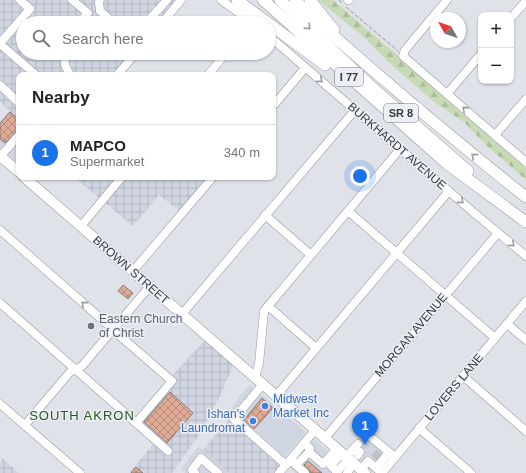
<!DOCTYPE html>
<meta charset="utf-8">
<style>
body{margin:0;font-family:Helvetica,sans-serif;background:#f6f6f6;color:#222}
.controls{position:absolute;right:12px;top:12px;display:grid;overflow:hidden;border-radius:8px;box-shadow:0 1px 3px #0004}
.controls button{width:36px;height:36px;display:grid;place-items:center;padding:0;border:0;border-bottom:1px solid #e0e0e0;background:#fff;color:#222;font:20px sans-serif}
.compass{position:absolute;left:430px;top:12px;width:36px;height:36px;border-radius:50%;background:#fff;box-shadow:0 1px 3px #0004;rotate:310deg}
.you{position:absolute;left:360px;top:176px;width:14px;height:14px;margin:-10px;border:3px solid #fff;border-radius:50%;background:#1a73e8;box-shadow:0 0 0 6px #1a73e833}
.badge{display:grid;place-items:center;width:26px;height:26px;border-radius:50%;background:#1a73e8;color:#fff;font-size:13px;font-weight:700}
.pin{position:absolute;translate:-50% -33px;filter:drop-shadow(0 1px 2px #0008)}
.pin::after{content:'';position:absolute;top:21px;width:14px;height:12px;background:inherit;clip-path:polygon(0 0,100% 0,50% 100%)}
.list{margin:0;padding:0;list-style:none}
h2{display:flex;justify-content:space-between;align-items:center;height:52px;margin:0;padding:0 16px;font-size:17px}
h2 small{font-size:13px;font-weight:400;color:#767676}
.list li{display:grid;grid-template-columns:26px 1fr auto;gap:12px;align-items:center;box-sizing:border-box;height:56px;padding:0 16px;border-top:1px solid #e0e0e0}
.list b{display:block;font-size:15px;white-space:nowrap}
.list p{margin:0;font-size:13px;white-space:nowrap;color:#767676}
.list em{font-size:13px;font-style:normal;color:#767676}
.icon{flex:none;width:22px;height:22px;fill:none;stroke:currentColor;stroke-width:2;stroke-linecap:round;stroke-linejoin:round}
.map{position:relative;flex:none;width:526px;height:473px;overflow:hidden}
.search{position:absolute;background:#fff;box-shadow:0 1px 3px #0004;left:16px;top:16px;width:260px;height:44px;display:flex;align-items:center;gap:10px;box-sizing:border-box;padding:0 14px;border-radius:22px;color:#767676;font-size:15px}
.panel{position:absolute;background:#fff;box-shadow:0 1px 3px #0004;left:16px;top:72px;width:260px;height:108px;border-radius:8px}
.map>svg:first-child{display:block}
.built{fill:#d0d5e2}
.industrial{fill:url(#industrial-grid)}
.forest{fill:url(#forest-firs)}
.building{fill:url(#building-cross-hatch);stroke:#86807d}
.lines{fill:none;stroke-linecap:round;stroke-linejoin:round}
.minor-tunnel{stroke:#bec0c6;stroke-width:8;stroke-dasharray:8 4;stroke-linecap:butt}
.minor-casing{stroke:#97999f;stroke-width:9}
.major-casing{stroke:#97999f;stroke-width:11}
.highway-casing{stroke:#97999f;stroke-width:12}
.path{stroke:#929498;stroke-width:1;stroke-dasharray:4 2;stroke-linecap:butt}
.minor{stroke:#fff;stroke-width:8}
.major{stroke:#fff;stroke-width:10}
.highway{stroke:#fff;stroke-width:11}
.oneway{stroke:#9c9c9e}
.worship-dot{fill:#6b7280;stroke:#eceff5;stroke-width:1.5}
.shop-dot{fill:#3f7fe0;stroke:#eceff5;stroke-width:1.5}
.labels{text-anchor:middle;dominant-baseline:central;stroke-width:3;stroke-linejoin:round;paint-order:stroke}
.shield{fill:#eceff5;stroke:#6f7074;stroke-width:1}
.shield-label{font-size:11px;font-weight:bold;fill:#393a3d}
.street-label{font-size:12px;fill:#393a3d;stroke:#eceff5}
.worship-label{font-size:12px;fill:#5b616d;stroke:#eceff5;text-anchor:start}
.shop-label{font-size:12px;fill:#366cbe;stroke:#eceff5;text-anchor:start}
.neighbourhood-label{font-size:13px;letter-spacing:1px;fill:#28561e;stroke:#eceff5}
</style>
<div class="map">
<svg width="526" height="473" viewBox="0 0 526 473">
<defs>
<pattern id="industrial-grid" width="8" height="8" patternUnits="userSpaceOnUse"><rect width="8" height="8" fill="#d0d5e2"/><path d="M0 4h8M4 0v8" fill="none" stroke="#b3b8c3"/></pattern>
<pattern id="forest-firs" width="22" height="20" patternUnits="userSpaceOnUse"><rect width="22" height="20" fill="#c6dbb5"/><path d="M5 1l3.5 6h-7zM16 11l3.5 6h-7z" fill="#abbd9d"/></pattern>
<pattern id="building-cross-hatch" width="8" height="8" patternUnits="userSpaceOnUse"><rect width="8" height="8" fill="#e0aa96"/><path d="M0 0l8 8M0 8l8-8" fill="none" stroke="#b78b7c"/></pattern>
</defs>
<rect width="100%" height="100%" fill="#dfe2e8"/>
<!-- built -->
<g class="built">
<path d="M10 110 19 118V164L0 148V122Z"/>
<path d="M250 385 305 431V433L279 463 230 422 227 416 239 397Z"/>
<path d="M367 429 390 449 372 471 349 450Z"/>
<path d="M315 440 341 463 352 473H295L290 468 313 441Z"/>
<path d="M198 447 203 450 230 473H185L181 469Z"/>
</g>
<!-- industrial -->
<g class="industrial">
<path d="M0 0H180L160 23H23V53H134L116 75H19V119L0 102Z"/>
<path d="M76 177H213L182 213 159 195 133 226 75 178Z"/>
<path d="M208 337 235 361 221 394 198 436 172 473H129L156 441 136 423 169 379Z"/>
<path d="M229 419 230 422 284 468 279 473H230L203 450Z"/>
<path d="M3 459 19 473H0V462Z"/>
</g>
<!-- forest -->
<path class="forest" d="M318 0H333L412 68 451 104 526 168V180L488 147 464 122 434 102 388 62 365 38Z"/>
<!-- building -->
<g class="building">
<path d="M10 112 19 120V128L5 143 0 139V123Z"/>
<path d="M123 285 133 293 128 299 118 291Z"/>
<path d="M170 392 193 413 167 443 144 422Z"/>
<path d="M262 398 273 408 254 429 244 420Z"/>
<path d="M308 461 322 473H310L309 469 304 465Z"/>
<path d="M136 467 143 473H131Z"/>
</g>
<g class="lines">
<!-- minor-tunnel -->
<path class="minor-tunnel" d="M374 458 380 452"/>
<defs>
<g id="minor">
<path d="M72 0 88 13 79 23"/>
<path d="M100 0 99 2 100 11 114 23"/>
<path d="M221 0 253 23"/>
<path d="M348 0H349"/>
<path d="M447 0 405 50 403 56 526 162"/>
<path d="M511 18 526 1"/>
<path d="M132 23H135"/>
<path d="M146 23 167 0"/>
<path d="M162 23 181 0"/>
<path d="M269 36 473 212 526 256"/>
<path d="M0 43 30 9 20 0"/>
<path d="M0 44 36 75"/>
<path d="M64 53 65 65 70 75"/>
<path d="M117 75 136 53"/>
<path d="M208 75 226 53"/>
<path d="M0 85 19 103"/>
<path d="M447 94 481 54"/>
<path d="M273 106 305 68"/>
<path d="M495 135 526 99"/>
<path d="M1 156 19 135"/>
<path d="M348 211 495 338"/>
<path d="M265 215 311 255"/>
<path d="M81 226 122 177"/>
<path d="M0 230 114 330"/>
<path d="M133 271 213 177"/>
<path d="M0 303 168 451"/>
<path d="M268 306 316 348"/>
<path d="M182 314 355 110"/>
<path d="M507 324 526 340"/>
<path d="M113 330 172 381"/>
<path d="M463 376 526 431"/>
<path d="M255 377 259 364 264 311 400 149"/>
<path d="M263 384 234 419 286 465"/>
<path d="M276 396 449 191"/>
<path d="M0 404 80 473"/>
<path d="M136 423 172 381"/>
<path d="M25 425 70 372 82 366 150 286"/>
<path d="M419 428 471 473"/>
<path d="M365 435 366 433 389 452"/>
<path d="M325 438 498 233"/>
<path d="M304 444 310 448 309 452 323 464 337 449"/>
<path d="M342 453 331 466 337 472 348 459"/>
<path d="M358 455 355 450 360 452"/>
<path d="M346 457 358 444"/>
<path d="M290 460 305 473"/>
<path d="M296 465 309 452"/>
<path d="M361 470 368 461 376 468"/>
<path d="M195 473 192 470 201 458 218 473"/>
<path d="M279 473 315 430"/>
<path d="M347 473 354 463"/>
<path d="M382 473 526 301"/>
<path d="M382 473 376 468 389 452 395 457"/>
</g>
<g id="major">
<path d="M0 156 19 172"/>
<path d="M24 177 365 473"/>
</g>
<g id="highway">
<path d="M237 0 325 65"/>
<path d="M263 0 446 163 526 222"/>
<path d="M280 0 375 90 468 171"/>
<path d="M295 0C334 38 375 72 416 107 452 137 489 168 526 197"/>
<path d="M310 0 334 30"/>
</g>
</defs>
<!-- minor casing -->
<use href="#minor" class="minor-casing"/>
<!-- major casing -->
<use href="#major" class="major-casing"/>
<!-- highway casing -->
<use href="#highway" class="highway-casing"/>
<!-- path -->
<g class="path">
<path d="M339 0 342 3"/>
<path d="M346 7 398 51"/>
</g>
<!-- minor -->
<use href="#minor" class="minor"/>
<!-- major -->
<use href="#major" class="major"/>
<!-- highway -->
<use href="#highway" class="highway"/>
</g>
<!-- one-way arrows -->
<defs><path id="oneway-chevron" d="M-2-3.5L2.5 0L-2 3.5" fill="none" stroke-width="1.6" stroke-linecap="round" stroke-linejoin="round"/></defs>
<g class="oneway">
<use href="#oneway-chevron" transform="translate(308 27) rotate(44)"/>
<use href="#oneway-chevron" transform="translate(320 80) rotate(40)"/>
<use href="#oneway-chevron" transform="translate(465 109) rotate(-139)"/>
<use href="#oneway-chevron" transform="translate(474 156) rotate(-140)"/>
<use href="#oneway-chevron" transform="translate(461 201) rotate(41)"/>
<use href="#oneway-chevron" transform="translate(512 244) rotate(40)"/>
<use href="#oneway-chevron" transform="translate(84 304) rotate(-139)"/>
</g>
<!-- markers -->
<circle class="worship-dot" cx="91" cy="326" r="4"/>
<g class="shop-dot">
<circle cx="265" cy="406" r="4"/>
<circle cx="253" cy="421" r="4"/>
</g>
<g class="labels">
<!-- shield labels -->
<g class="shield">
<rect x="335" y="68" width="28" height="18" rx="3"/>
<rect x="384" y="104" width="34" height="18" rx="3"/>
</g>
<g class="shield-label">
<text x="349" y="77">I 77</text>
<text x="401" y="113">SR 8</text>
</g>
<!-- street labels -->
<g class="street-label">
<text transform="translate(397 146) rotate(41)">BURKHARDT AVENUE</text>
<text transform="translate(131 270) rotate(41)">BROWN STREET</text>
<text transform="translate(411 335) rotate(-50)">MORGAN AVENUE</text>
<text transform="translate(454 387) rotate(-50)">LOVERS LANE</text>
</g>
<!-- worship labels -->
<g class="worship-label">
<text x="99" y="319">Eastern Church<tspan x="99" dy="14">of Christ</tspan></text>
</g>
<!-- shop labels -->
<g class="shop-label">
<text x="273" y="399">Midwest<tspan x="273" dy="14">Market Inc</tspan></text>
<text x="245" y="414" text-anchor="end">Ishan's<tspan x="245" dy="14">Laundromat</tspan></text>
</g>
<!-- neighbourhood labels -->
<g class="neighbourhood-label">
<text x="82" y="415">SOUTH AKRON</text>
</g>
</g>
</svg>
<div class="controls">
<button>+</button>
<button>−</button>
</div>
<svg class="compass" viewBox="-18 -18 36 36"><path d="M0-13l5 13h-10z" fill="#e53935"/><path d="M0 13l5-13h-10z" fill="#767676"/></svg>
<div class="you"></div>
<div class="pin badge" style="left:365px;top:445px">1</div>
<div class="search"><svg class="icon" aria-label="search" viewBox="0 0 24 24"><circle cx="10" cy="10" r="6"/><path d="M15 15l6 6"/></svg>Search here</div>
<section class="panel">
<h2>Nearby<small></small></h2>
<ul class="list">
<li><span class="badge">1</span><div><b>MAPCO</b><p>Supermarket</p></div><em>340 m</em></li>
</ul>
</section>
</div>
